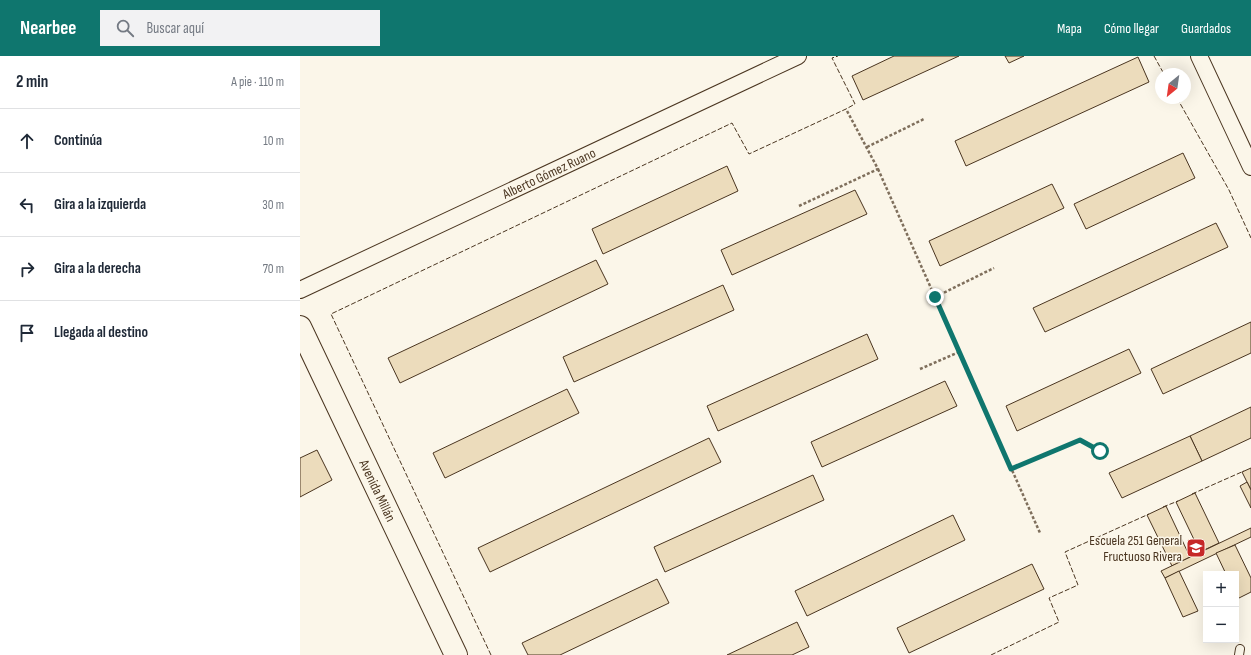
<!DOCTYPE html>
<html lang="es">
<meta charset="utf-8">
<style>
body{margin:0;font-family:"Sofia Sans Condensed",sans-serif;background:#f2f2f3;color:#1f2937}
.controls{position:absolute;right:12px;bottom:12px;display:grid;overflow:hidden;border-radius:0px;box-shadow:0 4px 16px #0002}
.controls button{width:36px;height:36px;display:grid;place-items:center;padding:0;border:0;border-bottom:1px solid #e0e1e3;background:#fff;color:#1f2937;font:20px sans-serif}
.compass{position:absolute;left:855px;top:12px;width:36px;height:36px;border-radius:50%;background:#fff;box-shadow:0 4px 16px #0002;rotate:209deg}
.stop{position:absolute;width:12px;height:12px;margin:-9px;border:3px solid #0f766e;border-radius:50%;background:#fff}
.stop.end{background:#0f766e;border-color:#fff;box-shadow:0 1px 4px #0008}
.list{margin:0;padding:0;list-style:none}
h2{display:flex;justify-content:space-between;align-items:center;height:52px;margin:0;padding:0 16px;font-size:17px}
h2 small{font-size:13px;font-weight:400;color:#747a83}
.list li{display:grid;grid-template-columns:26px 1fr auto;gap:12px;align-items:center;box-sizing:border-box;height:64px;padding:0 16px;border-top:1px solid #e0e1e3}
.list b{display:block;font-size:15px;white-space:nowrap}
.list em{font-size:13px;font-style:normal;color:#747a83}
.icon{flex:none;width:22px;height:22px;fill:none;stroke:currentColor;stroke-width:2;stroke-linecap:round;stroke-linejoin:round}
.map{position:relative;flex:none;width:951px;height:599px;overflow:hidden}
header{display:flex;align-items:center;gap:24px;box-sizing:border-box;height:56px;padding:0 20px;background:#0f766e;color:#fff}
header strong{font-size:19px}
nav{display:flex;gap:22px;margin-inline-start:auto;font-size:14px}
.search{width:280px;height:36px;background:#f2f2f3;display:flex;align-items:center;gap:10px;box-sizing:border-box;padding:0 14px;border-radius:0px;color:#747a83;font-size:15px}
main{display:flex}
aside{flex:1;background:#fff}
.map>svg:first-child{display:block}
.building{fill:#ecdcbc;stroke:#4a3520}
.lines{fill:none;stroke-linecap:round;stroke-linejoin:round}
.lane-casing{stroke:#4a3520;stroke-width:10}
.street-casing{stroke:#4a3520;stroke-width:18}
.secondary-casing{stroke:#4a3520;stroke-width:24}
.path{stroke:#7f6f5c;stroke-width:2.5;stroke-dasharray:3 2;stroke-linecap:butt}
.lane{stroke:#fbf6e9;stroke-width:8}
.street{stroke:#fbf6e9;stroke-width:16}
.secondary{stroke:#fbf6e9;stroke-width:22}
.fence{stroke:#4a3520;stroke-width:1;stroke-dasharray:5 2;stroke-linecap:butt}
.route{stroke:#0f766e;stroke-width:5}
.labels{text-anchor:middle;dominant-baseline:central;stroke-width:3;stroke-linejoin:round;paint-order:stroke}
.street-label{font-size:14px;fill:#4a3520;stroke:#fbf6e9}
.poi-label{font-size:14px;fill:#4a3520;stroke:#fbf6e9;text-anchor:end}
</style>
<header>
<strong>Nearbee</strong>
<div class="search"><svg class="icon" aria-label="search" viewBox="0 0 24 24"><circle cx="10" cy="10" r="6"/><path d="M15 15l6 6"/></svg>Buscar aquí</div>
<nav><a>Mapa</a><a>Cómo llegar</a><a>Guardados</a></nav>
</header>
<main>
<aside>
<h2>2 min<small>A pie · 110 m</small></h2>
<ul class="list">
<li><svg class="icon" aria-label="ahead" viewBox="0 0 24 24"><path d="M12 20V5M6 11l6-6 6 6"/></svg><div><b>Continúa</b></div><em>10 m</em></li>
<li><svg class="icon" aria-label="left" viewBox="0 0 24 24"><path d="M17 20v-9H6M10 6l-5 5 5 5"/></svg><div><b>Gira a la izquierda</b></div><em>30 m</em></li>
<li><svg class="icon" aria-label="right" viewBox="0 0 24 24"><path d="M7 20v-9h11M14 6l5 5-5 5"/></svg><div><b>Gira a la derecha</b></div><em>70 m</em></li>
<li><svg class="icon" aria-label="arrive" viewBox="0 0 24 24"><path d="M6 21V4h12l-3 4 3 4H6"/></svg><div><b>Llegada al destino</b></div></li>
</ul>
</aside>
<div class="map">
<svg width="951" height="599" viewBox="0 0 951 599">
<rect width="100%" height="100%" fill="#fbf6e9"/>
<!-- building -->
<g class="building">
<path d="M594 0H659L563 44 552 20Z"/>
<path d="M705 0H724L709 7Z"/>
<path d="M838 1 849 26 666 110 655 85Z"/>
<path d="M883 97 895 122 786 173 774 148Z"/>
<path d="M427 110 438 135 303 198 292 173Z"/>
<path d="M752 128 764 152 640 210 629 185Z"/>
<path d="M555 134 567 158 432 219 421 194Z"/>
<path d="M916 167 928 191 745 276 733 252Z"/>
<path d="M296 204 308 228 100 327 88 302Z"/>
<path d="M423 229 434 254 274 326 263 301Z"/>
<path d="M951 266V297L863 338 851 313Z"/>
<path d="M567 278 578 303 418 375 407 350Z"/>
<path d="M829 293 841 317 717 375 706 350Z"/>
<path d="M645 325 657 350 522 411 511 386Z"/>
<path d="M267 333 279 357 145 422 133 397Z"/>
<path d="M951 351V382L902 405 890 380Z"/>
<path d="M890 380 902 405 822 442 809 417Z"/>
<path d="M409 382 421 406 190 516 178 492Z"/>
<path d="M17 394 32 424 0 441V402Z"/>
<path d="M951 412V434L942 416Z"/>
<path d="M513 419 524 444 365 516 354 491Z"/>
<path d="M947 426 951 434V452L940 430Z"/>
<path d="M895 437 919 487 900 496 876 446Z"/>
<path d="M866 450 890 501 872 510 847 459Z"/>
<path d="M653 459 665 484 507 560 495 535Z"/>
<path d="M951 472V481L865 522 861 515Z"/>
<path d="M935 489 951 522V536L937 543 936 540V518H926L916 497Z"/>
<path d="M732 508 744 533 609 597 597 572Z"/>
<path d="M879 515 898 555 883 561 865 522Z"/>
<path d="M357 523 369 547 260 599H228L222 587Z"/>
<path d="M497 566 509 591 492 599H427Z"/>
</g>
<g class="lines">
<defs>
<path id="lane" d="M939 599 940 593"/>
<g id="street">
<path d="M899 0 951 111"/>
<path id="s1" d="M0 234 498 0"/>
</g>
<g id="secondary">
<path id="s2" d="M0 271 156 599"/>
</g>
</defs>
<!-- lane casing -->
<use href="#lane" class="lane-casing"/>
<!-- street casing -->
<use href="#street" class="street-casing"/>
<!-- secondary casing -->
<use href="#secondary" class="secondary-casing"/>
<!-- path -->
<g class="path">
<path d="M567 91 624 63"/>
<path d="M578 113 740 477"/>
<path d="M499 150 578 113 546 53"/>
<path d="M635 241 694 212"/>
<path d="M620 313 659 296"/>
<path d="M711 413 780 384 800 395"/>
</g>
<!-- lane -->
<use href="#lane" class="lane"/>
<!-- street -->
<use href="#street" class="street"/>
<!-- secondary -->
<use href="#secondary" class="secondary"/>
<!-- fence -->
<g class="fence">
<path d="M854 0 864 18"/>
<path d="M877 42 929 134 951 182"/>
<path d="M892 438 944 415"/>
<path d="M863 451 878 445"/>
<path d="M191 599 31 258 432 67 449 98 546 53 555 48 532 2 538 0"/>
<path d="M691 599 759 566 749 542 778 529 765 496 849 458"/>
</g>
</g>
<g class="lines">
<!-- route -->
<path class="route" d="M635 241 711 413 780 384 800 395"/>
</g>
<!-- icons -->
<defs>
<symbol id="school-square" viewBox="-11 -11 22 22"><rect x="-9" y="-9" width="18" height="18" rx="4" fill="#c62828" stroke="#fbf6e9"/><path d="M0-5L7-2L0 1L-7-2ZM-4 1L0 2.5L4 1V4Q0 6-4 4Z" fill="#fff"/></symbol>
</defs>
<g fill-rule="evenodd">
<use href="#school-square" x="885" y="481" width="22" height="22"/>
</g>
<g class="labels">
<!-- street labels -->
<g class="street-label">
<text stroke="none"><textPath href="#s1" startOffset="275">Alberto Gómez Ruano</textPath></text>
<text stroke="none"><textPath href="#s2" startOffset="181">Avenida Millán</textPath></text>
</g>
<!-- poi labels -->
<g class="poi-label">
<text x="882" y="484">Escuela 251 General<tspan x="882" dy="16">Fructuoso Rivera</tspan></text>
</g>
</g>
</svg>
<div class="controls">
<button>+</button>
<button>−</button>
</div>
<svg class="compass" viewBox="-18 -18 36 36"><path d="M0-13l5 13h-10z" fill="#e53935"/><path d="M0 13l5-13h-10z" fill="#747a83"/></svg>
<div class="stop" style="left:800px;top:395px"></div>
<div class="stop end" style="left:635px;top:241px"></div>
</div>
</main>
